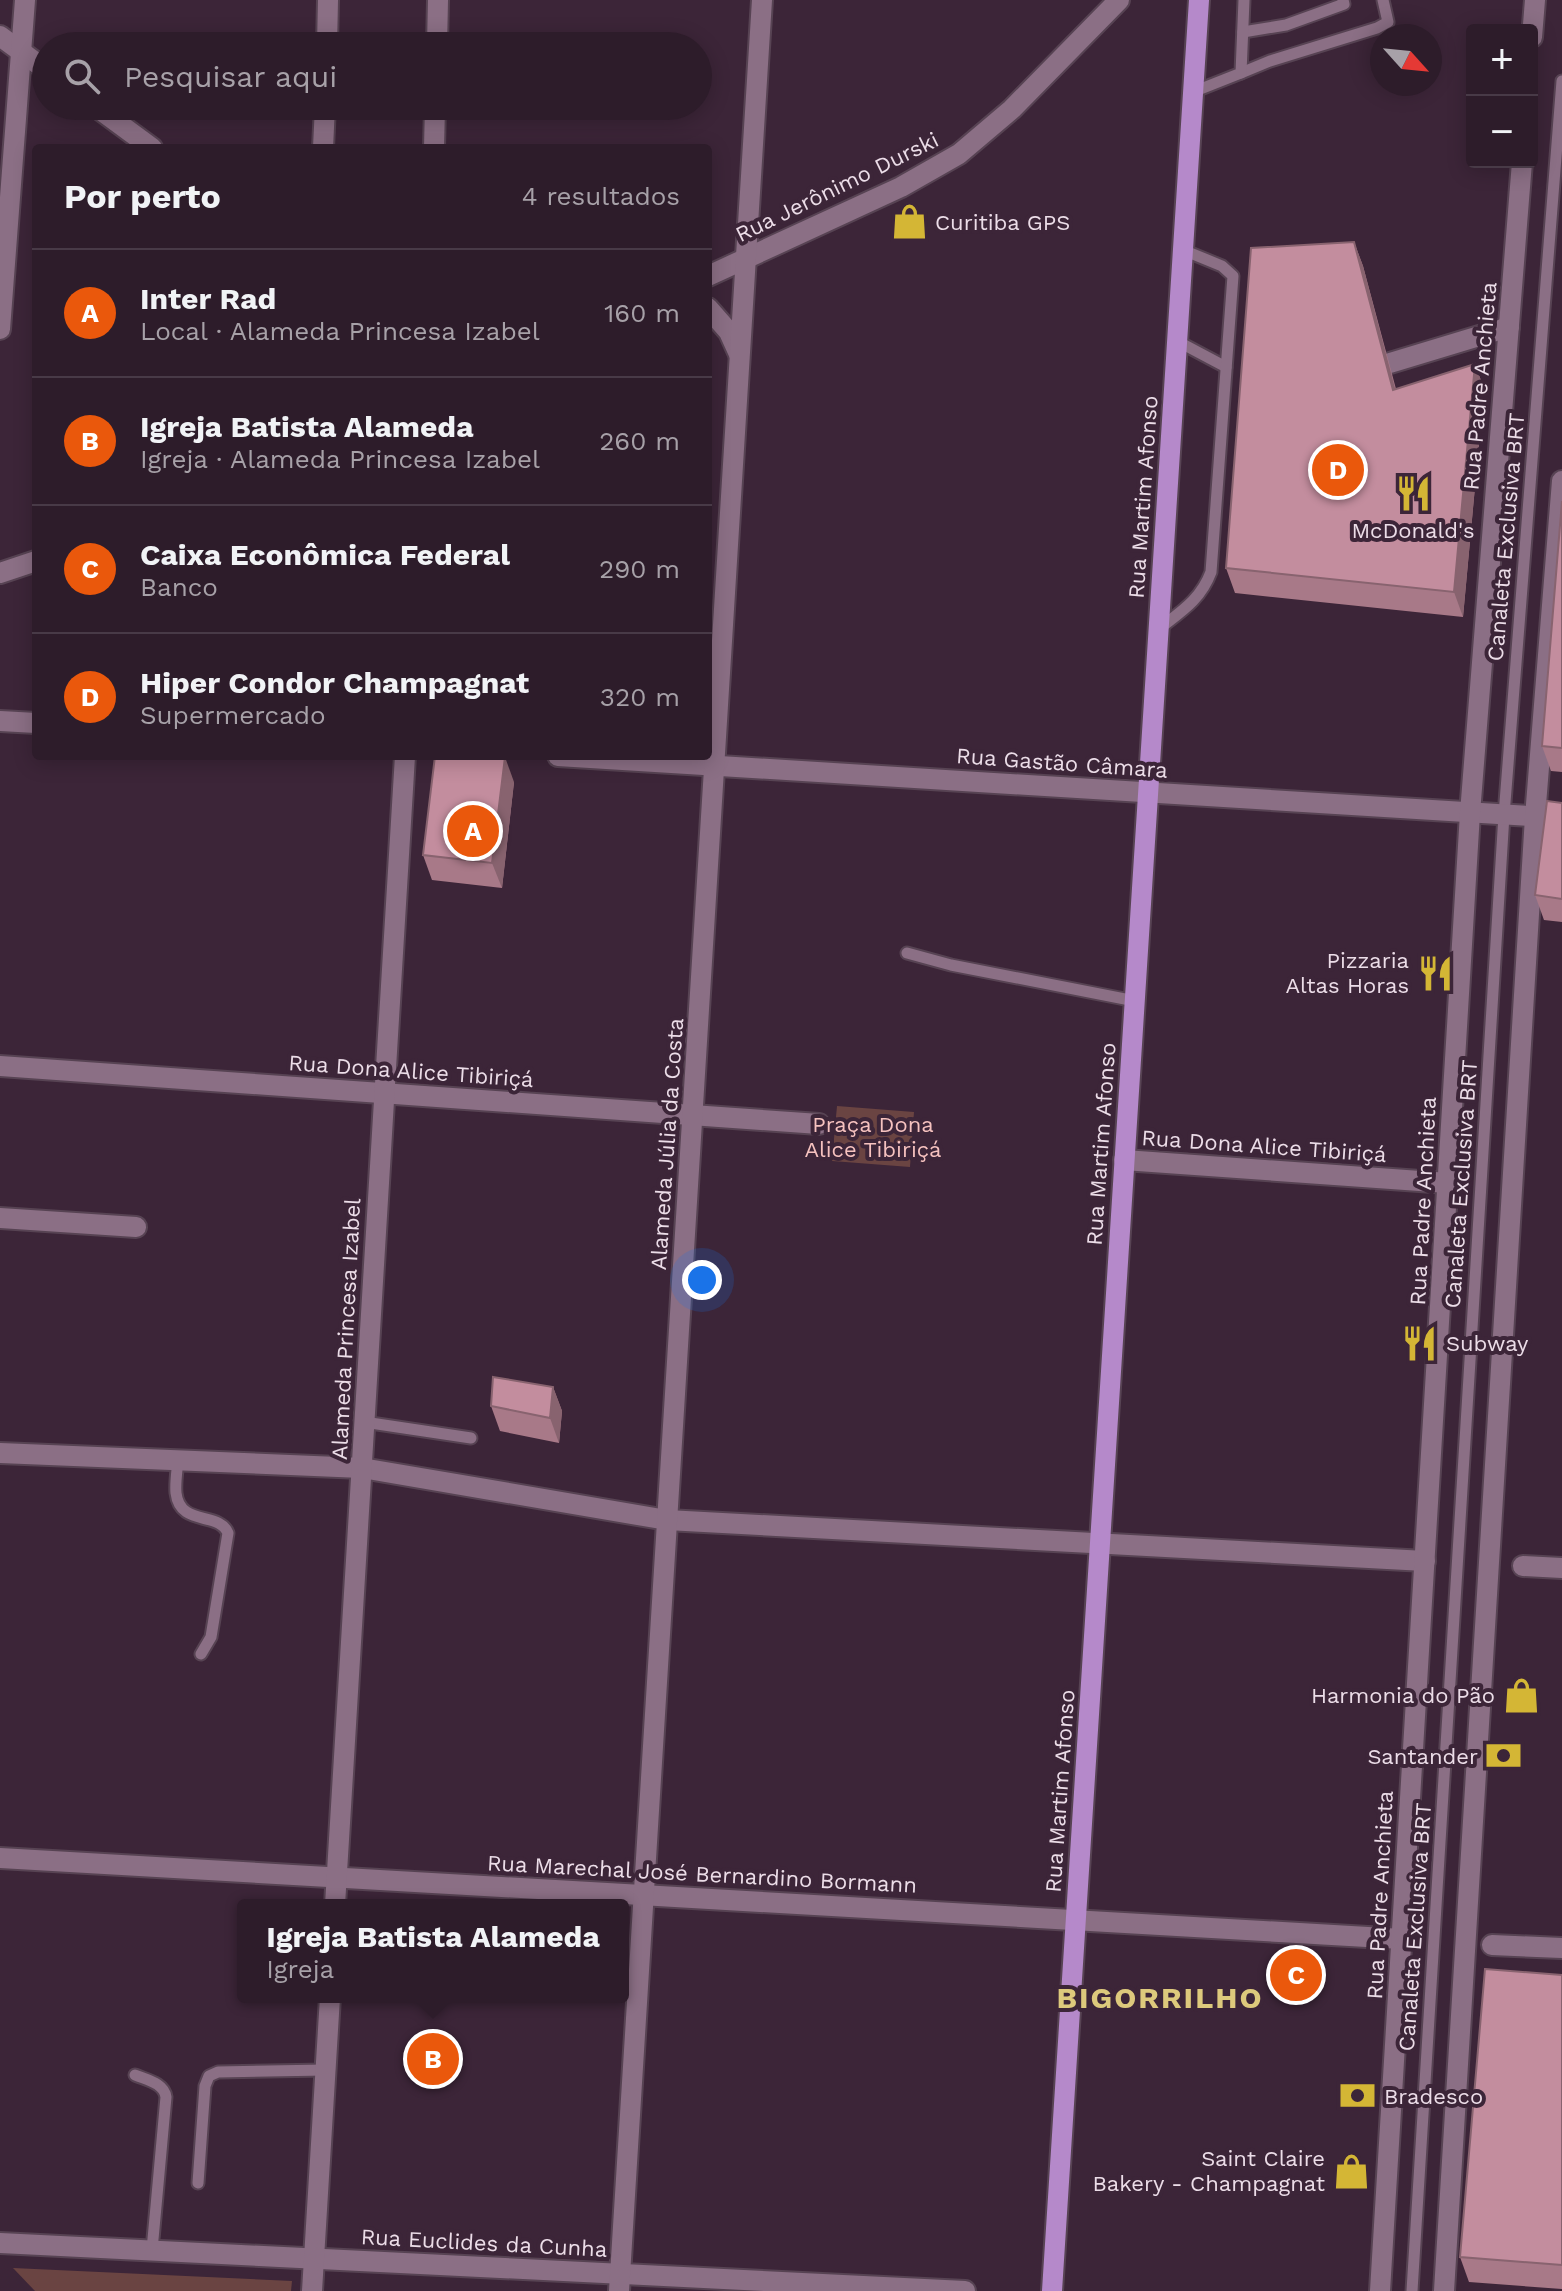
<!DOCTYPE html>
<html lang="pt">
<meta charset="utf-8">
<style>
body{margin:0;font-family:"Work Sans",sans-serif;background:#392936;color:#f1f3f6}
.controls{position:absolute;right:24px;top:24px;display:grid;overflow:hidden;border-radius:8px;box-shadow:0 4px 20px #0003}
.controls button{width:72px;height:72px;display:grid;place-items:center;padding:0;border:0;border-bottom:2px solid #483a47;background:#2d1c2a;color:#f1f3f6;font:40px sans-serif}
.compass{position:absolute;left:1370px;top:24px;width:72px;height:72px;border-radius:50%;background:#2d1c2a;box-shadow:0 4px 20px #0003;rotate:117deg}
.you{position:absolute;left:702px;top:1280px;width:28px;height:28px;margin:-20px;border:6px solid #fff;border-radius:50%;background:#1a73e8;box-shadow:0 0 0 12px #1a73e833}
.badge{display:grid;place-items:center;width:52px;height:52px;border-radius:50%;background:#ea580c;color:#fff;font-size:26px;font-weight:700}
.pin{position:absolute;translate:-50% -50%;border:4px solid #fff;box-shadow:0 2px 8px #0006}
.popup{position:absolute;left:237px;top:1899px;width:392px;height:104px;box-sizing:border-box;display:grid;place-content:center;border-radius:8px;background:#2d1c2a;filter:drop-shadow(0 2px 6px #0005);font-size:26px;white-space:nowrap;color:#a7a1a8}
.popup b{font-size:30px;color:#f1f3f6}
.popup::after{content:'';position:absolute;left:50%;top:100%;margin-left:-16px;border:16px solid transparent;border-top-color:#2d1c2a}
.list{margin:0;padding:0;list-style:none}
h2{display:flex;justify-content:space-between;align-items:center;height:104px;margin:0;padding:0 32px;font-size:34px}
h2 small{font-size:26px;font-weight:400;color:#a7a1a8}
.list li{display:grid;grid-template-columns:52px 1fr auto;gap:24px;align-items:center;box-sizing:border-box;height:128px;padding:0 32px;border-top:2px solid #483a47}
.list b{display:block;font-size:30px;white-space:nowrap}
.list p{margin:0;font-size:26px;white-space:nowrap;color:#a7a1a8}
.list em{font-size:26px;font-style:normal;color:#a7a1a8}
.icon{flex:none;width:44px;height:44px;fill:none;stroke:currentColor;stroke-width:2;stroke-linecap:round;stroke-linejoin:round}
.map{position:relative;flex:none;width:1562px;height:2291px;overflow:hidden}
.search{position:absolute;background:#2d1c2a;box-shadow:0 4px 20px #0003;left:32px;top:32px;width:680px;height:88px;display:flex;align-items:center;gap:20px;box-sizing:border-box;padding:0 28px;border-radius:44px;color:#a7a1a8;font-size:30px}
.panel{position:absolute;background:#2d1c2a;box-shadow:0 4px 20px #0003;left:32px;top:144px;width:680px;height:616px;border-radius:8px}
.map>svg:first-child{display:block}
.green{fill:#6a4442}
.lines{fill:none;stroke-linecap:round;stroke-linejoin:round}
.service-casing{stroke:#574353;stroke-width:15}
.minor-casing{stroke:#574353;stroke-width:24}
.tertiary-casing{stroke:#574353;stroke-width:24}
.primary-casing{stroke:#574353;stroke-width:24}
.service{stroke:#8b6f85;stroke-width:11}
.minor{stroke:#8b6f85;stroke-width:20}
.tertiary{stroke:#8b6f85;stroke-width:20}
.primary{stroke:#b589ca;stroke-width:20}
.wall{fill:#a87988}
.shaded-wall{fill:#88636f}
.building{fill:#c38d9e;stroke:#88636f;stroke-width:2}
.labels{text-anchor:middle;dominant-baseline:central;stroke-width:8;stroke-linejoin:round;paint-order:stroke}
.street-label{font-size:22px;fill:#ecdde8;stroke:#3c2538}
.poi-label{font-size:22px;fill:#ecdde8;stroke:#3c2538;text-anchor:end}
.park-label{font-size:22px;fill:#f6c2bf;stroke:#3c2538}
.district-label{font-size:30px;font-weight:bold;letter-spacing:2px;fill:#ddc97c;stroke:#3c2538}
</style>
<div class="map">
<svg width="1562" height="2291" viewBox="0 0 1562 2291">
<rect width="100%" height="100%" fill="#3c2538"/>
<!-- green -->
<g class="green">
<path d="M837 1106 914 1112 910 1167 832 1161Z"/>
<path d="M13 2268 292 2281 291 2291H35Z"/>
</g>
<g class="lines">
<defs>
<g id="service">
<path d="M1243 32 1286 25 1344 4 1343 0"/>
<path d="M1241 73 1270 61 1377 28 1388 22 1383 0"/>
<path d="M1193 92 1241 73 1244 0"/>
<path d="M1177 341 1226 367"/>
<path d="M1160 628C1182 611 1201 599 1211 572L1233 276 1222 266 1183 250"/>
<path d="M907 953 951 965 1135 1001"/>
<path d="M364 1422 471 1438"/>
<path d="M178 1460C177 1471 175 1483 176 1493 180 1527 219 1511 228 1533L211 1637 201 1654"/>
<path d="M135 2075C147 2080 164 2083 166 2097L152 2250"/>
<path d="M198 2183 205 2086 209 2076 218 2072 325 2070"/>
<path d="M1412 2291 1504 815 1562 81"/>
</g>
<g id="minor">
<path d="M0 36 46 70"/>
<path d="M327 46 328 0"/>
<path d="M437 46 438 0"/>
<path d="M95 106 152 148"/>
<path d="M323 148 325 106"/>
<path d="M434 148 435 106"/>
<path d="M0 329 25 0"/>
<path d="M1390 363 1509 327"/>
<path d="M0 1066 819 1124"/>
<path d="M1124 1160 1448 1183"/>
<path d="M0 1218 136 1227"/>
<path d="M0 1453 362 1468 667 1520 1425 1561"/>
<path d="M1523 1566 1562 1568"/>
<path d="M0 1858 1402 1939"/>
<path d="M1492 1945 1562 1948"/>
</g>
<g id="tertiary">
<path d="M1532 37 1535 0"/>
<path d="M708 276 901 187 959 154 1012 109 1119 0"/>
<path d="M708 308 729 332 739 354"/>
<path d="M0 573 36 561"/>
<path d="M0 721 36 723"/>
<path d="M558 756 1562 818"/>
<path d="M335 1905 405 756"/>
<path d="M0 2243 965 2291"/>
<path d="M312 2291 330 1997"/>
<path d="M619 2291 762 0"/>
<path d="M1380 2291 1470 813 1522 162"/>
<path d="M1444 2291 1535 817 1562 481"/>
</g>
<path id="primary" d="M1052 2291 1199 0"/>
</defs>
<!-- service casing -->
<use href="#service" class="service-casing"/>
<!-- minor casing -->
<use href="#minor" class="minor-casing"/>
<!-- tertiary casing -->
<use href="#tertiary" class="tertiary-casing"/>
<!-- primary casing -->
<use href="#primary" class="primary-casing"/>
<!-- service -->
<use href="#service" class="service"/>
<!-- minor -->
<use href="#minor" class="minor"/>
<!-- tertiary -->
<use href="#tertiary" class="tertiary"/>
<!-- primary -->
<use href="#primary" class="primary"/>
</g>
<!-- wall -->
<g class="wall">
<path d="M1354 242 1363 266 1396 389 1475 364 1484 389 1463 617 1235 593 1226 568Z"/>
<path d="M1562 501V772L1551 771 1542 746Z"/>
<path d="M514 782 502 888 432 880 423 855Z"/>
<path d="M1562 803V922L1544 920 1535 895Z"/>
<path d="M553 1387 562 1411 559 1443 500 1431 491 1406Z"/>
<path d="M1562 1975V2289L1469 2282 1460 2257Z"/>
</g>
<!-- shaded-wall -->
<g class="shaded-wall">
<path d="M1354 242 1363 266 1402 415 1393 390Z"/>
<path d="M1475 364 1484 389 1463 617 1454 592Z"/>
<path d="M505 757 514 782 502 888 492 863Z"/>
<path d="M553 1387 562 1411 559 1443 550 1418Z"/>
</g>
<!-- building -->
<g class="building">
<path d="M1354 242 1393 390 1475 364 1454 592 1226 568 1251 248Z"/>
<path d="M1562 501V748L1542 746Z"/>
<path d="M435 756H493L505 757 492 863 423 855Z"/>
<path d="M1547 801 1562 803V899L1535 895Z"/>
<path d="M493 1377 553 1387 550 1418 491 1406Z"/>
<path d="M1485 1969 1562 1975V2265L1460 2257Z"/>
</g>
<!-- icons -->
<defs>
<symbol id="shop-bare" viewBox="-9 -9 18 18"><path d="M-5-2.5h2.3a2.7 3.5 0 0 1 5.4 0H5L5.5 6h-11ZM-1.5-2.5h3a1.5 2.3 0 0 0-3 0Z" fill="#d4b635" stroke="#3c2538" stroke-width="2.5" paint-order="stroke"/></symbol>
<symbol id="restaurant-bare" viewBox="-9 -9 18 18"><path d="M-5-6h1v4h1v-4h1v4h1v-4h1v5L-1.5 .5V6h-2V.5L-5-1ZM5-6V6H3V1.5H1.5Q1.5-4 5-6Z" fill="#d4b635" stroke="#3c2538" stroke-width="2.5" paint-order="stroke"/></symbol>
<symbol id="bank-bare" viewBox="-9 -9 18 18"><path d="M-6-4H6V4H-6ZM0-2.3a2.3 2.3 0 1 0 0 4.6a2.3 2.3 0 1 0 0-4.6Z" fill="#d4b635" stroke="#3c2538" stroke-width="2.5" paint-order="stroke"/></symbol>
</defs>
<g fill-rule="evenodd">
<use href="#shop-bare" x="884" y="196" width="51" height="51"/>
<use href="#restaurant-bare" x="1388" y="468" width="51" height="51"/>
<use href="#restaurant-bare" x="1410" y="948" width="51" height="51"/>
<use href="#restaurant-bare" x="1394" y="1318" width="51" height="51"/>
<use href="#shop-bare" x="1496" y="1670" width="51" height="51"/>
<use href="#bank-bare" x="1478" y="1730" width="51" height="51"/>
<use href="#bank-bare" x="1332" y="2070" width="51" height="51"/>
<use href="#shop-bare" x="1326" y="2146" width="51" height="51"/>
</g>
<g class="labels">
<!-- street labels -->
<g class="street-label">
<text transform="translate(837 187) rotate(-26)">Rua Jerônimo Durski</text>
<text transform="translate(1480 386) rotate(-85)">Rua Padre Anchieta</text>
<text transform="translate(1143 497) rotate(-86)">Rua Martim Afonso</text>
<text transform="translate(1506 537) rotate(-85)">Canaleta Exclusiva BRT</text>
<text transform="translate(1062 763) rotate(4)">Rua Gastão Câmara</text>
<text transform="translate(411 1071) rotate(4)">Rua Dona Alice Tibiriçá</text>
<text transform="translate(667 1144) rotate(-86)">Alameda Júlia da Costa</text>
<text transform="translate(1101 1144) rotate(-86)">Rua Martim Afonso</text>
<text transform="translate(1264 1146) rotate(4)">Rua Dona Alice Tibiriçá</text>
<text transform="translate(1461 1184) rotate(-86)">Canaleta Exclusiva BRT</text>
<text transform="translate(1423 1201) rotate(-87)">Rua Padre Anchieta</text>
<text transform="translate(346 1329) rotate(-87)">Alameda Princesa Izabel</text>
<text transform="translate(1060 1791) rotate(-86)">Rua Martim Afonso</text>
<text transform="translate(702 1874) rotate(3)">Rua Marechal José Bernardino Bormann</text>
<text transform="translate(1380 1895) rotate(-87)">Rua Padre Anchieta</text>
<text transform="translate(1415 1927) rotate(-86)">Canaleta Exclusiva BRT</text>
<text transform="translate(484 2243) rotate(3)">Rua Euclides da Cunha</text>
</g>
<!-- poi labels -->
<g class="poi-label">
<text x="935" y="222" text-anchor="start">Curitiba GPS</text>
<text x="1413" y="530" text-anchor="middle">McDonald's</text>
<text x="1409" y="960">Pizzaria<tspan x="1409" dy="25">Altas Horas</tspan></text>
<text x="1446" y="1343" text-anchor="start">Subway</text>
<text x="1495" y="1695">Harmonia do Pão</text>
<text x="1478" y="1756">Santander</text>
<text x="1384" y="2096" text-anchor="start">Bradesco</text>
<text x="1325" y="2158">Saint Claire<tspan x="1325" dy="25">Bakery - Champagnat</tspan></text>
</g>
<!-- park labels -->
<g class="park-label">
<text x="873" y="1124">Praça Dona<tspan x="873" dy="25">Alice Tibiriçá</tspan></text>
</g>
<!-- district labels -->
<g class="district-label">
<text x="1160" y="1997">BIGORRILHO</text>
</g>
</g>
</svg>
<div class="controls">
<button>+</button>
<button>−</button>
</div>
<svg class="compass" viewBox="-18 -18 36 36"><path d="M0-13l5 13h-10z" fill="#e53935"/><path d="M0 13l5-13h-10z" fill="#a7a1a8"/></svg>
<div class="you"></div>
<div class="pin badge" style="left:473px;top:831px">A</div>
<div class="pin badge" style="left:433px;top:2059px">B</div>
<div class="popup"><b>Igreja Batista Alameda</b>Igreja</div>
<div class="pin badge" style="left:1296px;top:1975px">C</div>
<div class="pin badge" style="left:1338px;top:470px">D</div>
<div class="search"><svg class="icon" aria-label="search" viewBox="0 0 24 24"><circle cx="10" cy="10" r="6"/><path d="M15 15l6 6"/></svg>Pesquisar aqui</div>
<section class="panel">
<h2>Por perto<small>4 resultados</small></h2>
<ul class="list">
<li><span class="badge">A</span><div><b>Inter Rad</b><p>Local · Alameda Princesa Izabel</p></div><em>160 m</em></li>
<li><span class="badge">B</span><div><b>Igreja Batista Alameda</b><p>Igreja · Alameda Princesa Izabel</p></div><em>260 m</em></li>
<li><span class="badge">C</span><div><b>Caixa Econômica Federal</b><p>Banco</p></div><em>290 m</em></li>
<li><span class="badge">D</span><div><b>Hiper Condor Champagnat</b><p>Supermercado</p></div><em>320 m</em></li>
</ul>
</section>
</div>
